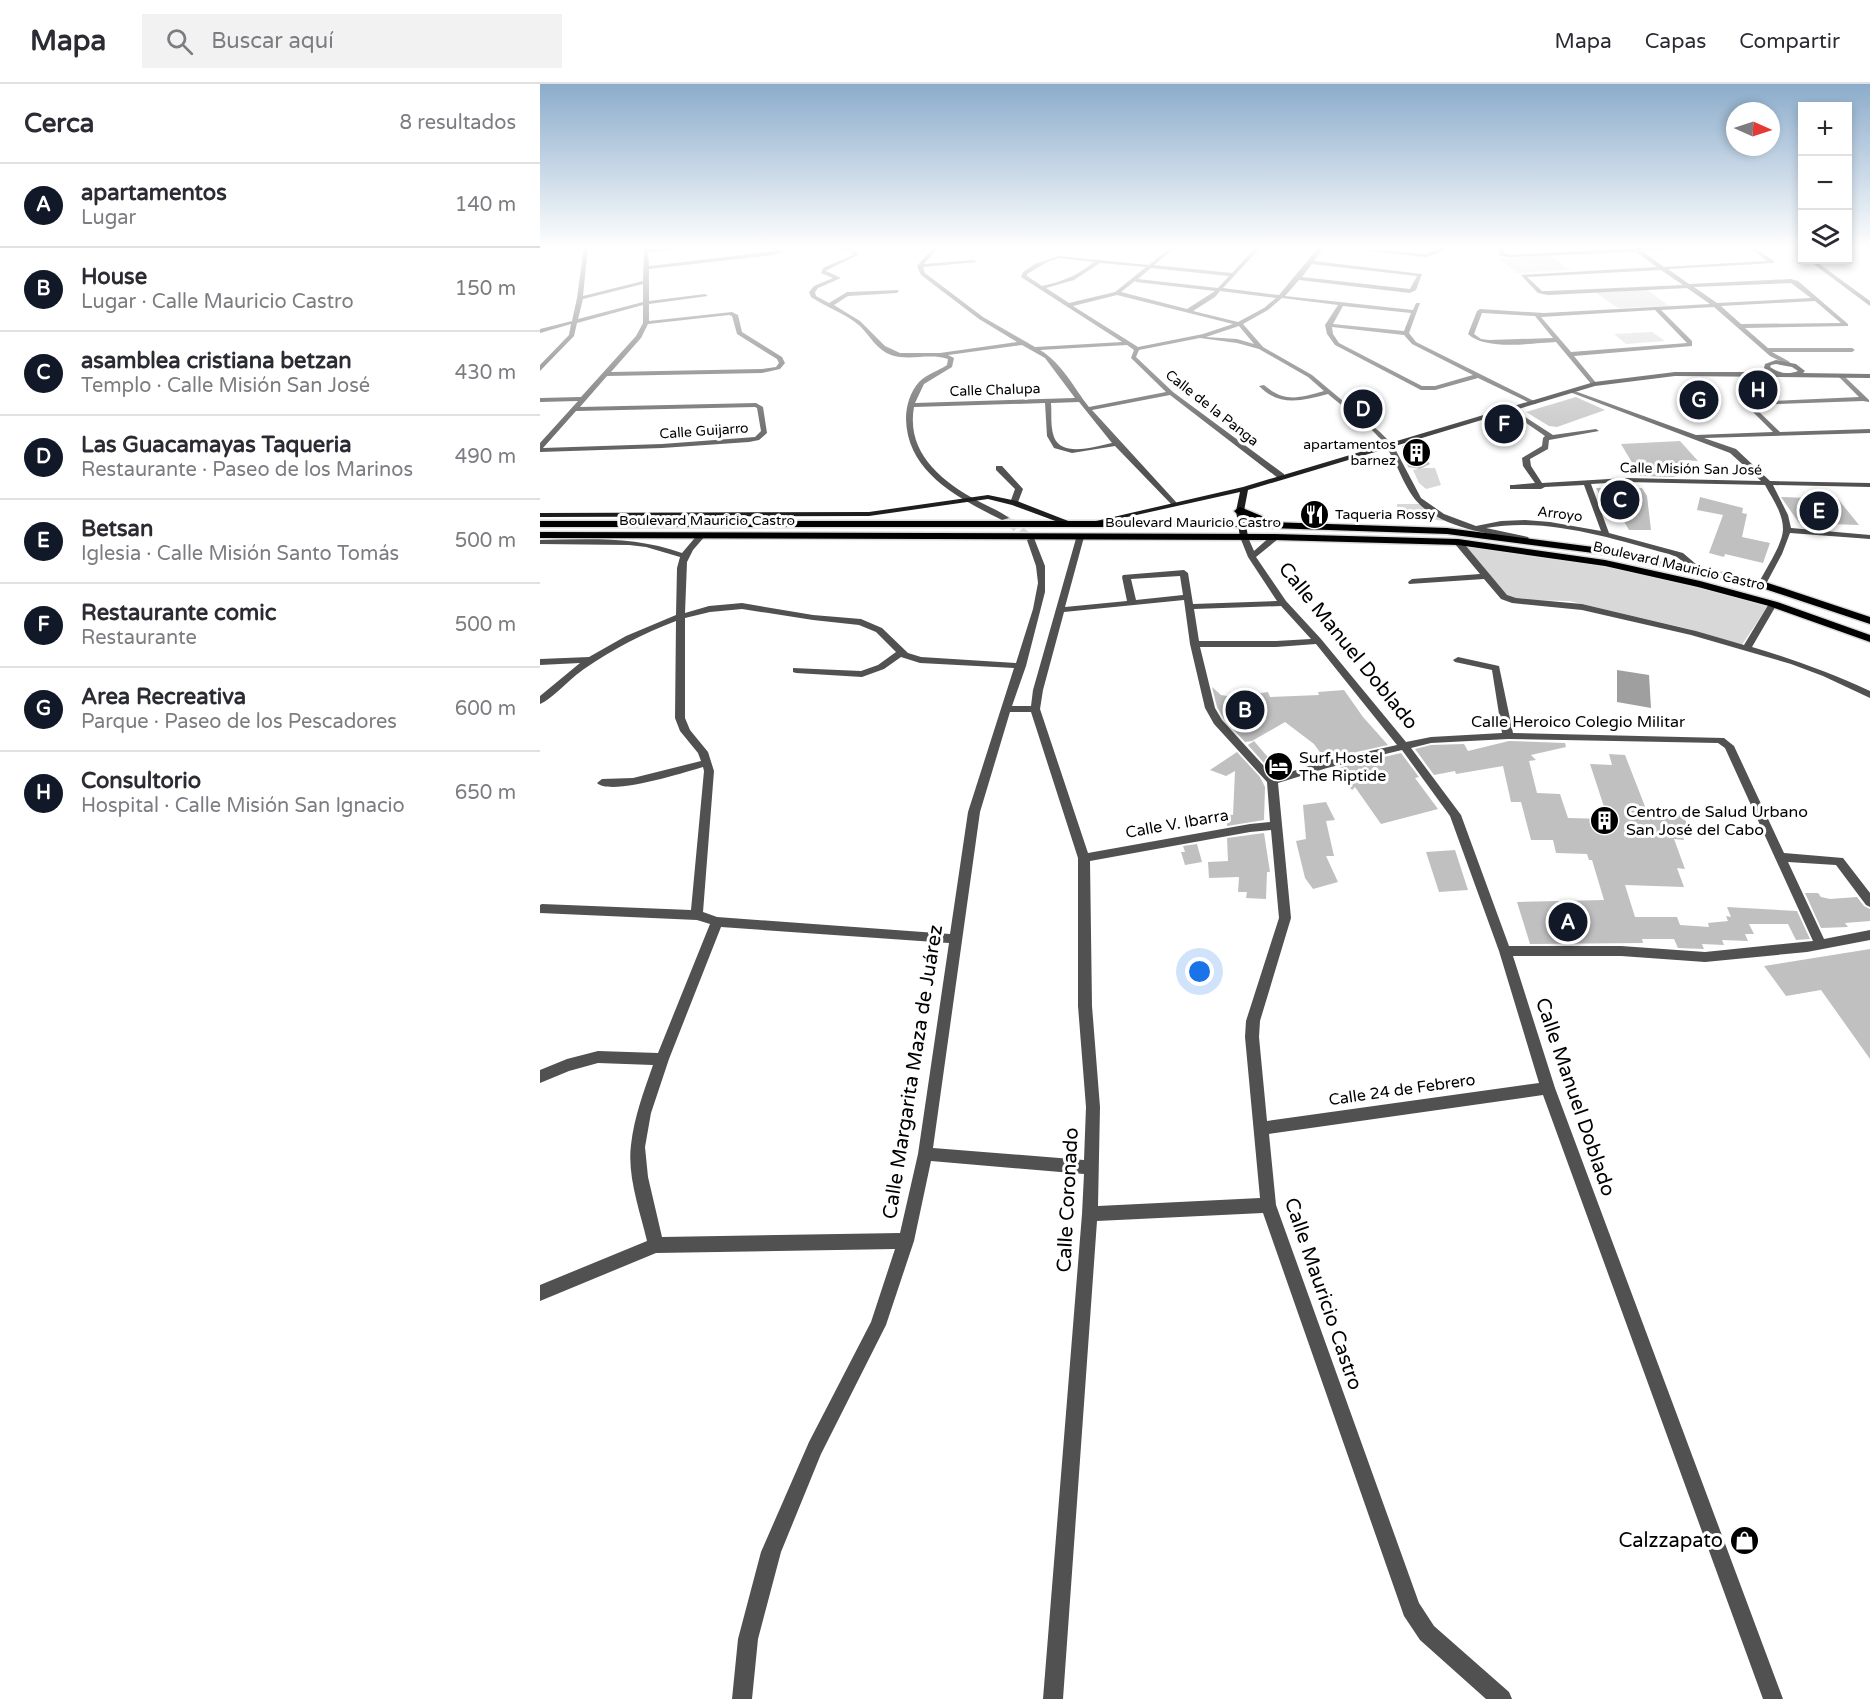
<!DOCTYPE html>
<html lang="es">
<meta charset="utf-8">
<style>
body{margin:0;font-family:"Varela Round",sans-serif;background:#f2f2f3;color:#2b2b33}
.controls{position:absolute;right:18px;top:18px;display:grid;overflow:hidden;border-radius:0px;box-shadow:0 3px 9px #0003}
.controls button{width:54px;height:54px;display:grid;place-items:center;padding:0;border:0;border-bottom:2px solid #e1e1e2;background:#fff;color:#2b2b33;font:30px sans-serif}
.compass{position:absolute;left:1186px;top:18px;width:54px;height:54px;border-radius:50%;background:#fff;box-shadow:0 3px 9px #0003;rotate:93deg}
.you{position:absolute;left:660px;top:888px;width:21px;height:21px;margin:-15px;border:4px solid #fff;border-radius:50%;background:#1a73e8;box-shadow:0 0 0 9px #1a73e833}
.badge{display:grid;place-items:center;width:39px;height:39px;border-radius:50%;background:#111827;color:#fff;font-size:20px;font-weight:700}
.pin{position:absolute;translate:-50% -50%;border:3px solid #fff;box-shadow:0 2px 6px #0006}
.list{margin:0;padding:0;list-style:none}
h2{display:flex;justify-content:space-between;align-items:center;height:78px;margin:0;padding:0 24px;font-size:26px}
h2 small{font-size:20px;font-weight:400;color:#7c7c81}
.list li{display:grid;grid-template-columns:39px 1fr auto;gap:18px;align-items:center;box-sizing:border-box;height:84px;padding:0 24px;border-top:2px solid #e1e1e2}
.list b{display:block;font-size:22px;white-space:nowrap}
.list p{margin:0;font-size:20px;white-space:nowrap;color:#7c7c81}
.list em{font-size:20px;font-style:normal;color:#7c7c81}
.icon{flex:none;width:33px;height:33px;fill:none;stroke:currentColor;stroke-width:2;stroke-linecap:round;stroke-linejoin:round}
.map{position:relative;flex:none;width:1330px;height:1615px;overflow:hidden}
header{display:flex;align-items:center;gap:36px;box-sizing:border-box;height:84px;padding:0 30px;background:#fff;border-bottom:2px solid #e1e1e2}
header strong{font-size:28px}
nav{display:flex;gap:33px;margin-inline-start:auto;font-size:21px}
.search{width:420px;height:54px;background:#f2f2f3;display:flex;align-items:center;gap:15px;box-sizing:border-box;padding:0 21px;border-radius:0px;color:#7c7c81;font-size:22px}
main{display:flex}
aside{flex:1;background:#fff}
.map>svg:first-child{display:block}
.green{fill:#d8d8d8}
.water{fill:#9f9f9f}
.building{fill:#c0c0c0}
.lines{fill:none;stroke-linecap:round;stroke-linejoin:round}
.street-tunnel-far1{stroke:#d9d9d9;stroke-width:7;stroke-dasharray:7 4;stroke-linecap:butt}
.street-tunnel{stroke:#d9d9d9;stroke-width:9;stroke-dasharray:9 4.5;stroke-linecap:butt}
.primary-casing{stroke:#dbdbdb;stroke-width:3}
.highway-casing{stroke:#dbdbdb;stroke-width:3}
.street{fill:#515151;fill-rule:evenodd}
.secondary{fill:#1e1e1e;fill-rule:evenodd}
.primary{fill:#000;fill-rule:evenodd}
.highway{fill:#000;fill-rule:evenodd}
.labels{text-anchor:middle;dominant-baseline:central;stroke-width:6;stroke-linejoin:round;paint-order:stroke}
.far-street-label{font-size:14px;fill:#000;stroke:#fff}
.far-poi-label{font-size:14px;fill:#000;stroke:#fff;text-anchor:end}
.street-label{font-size:16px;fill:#000;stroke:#fff}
.poi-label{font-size:16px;fill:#000;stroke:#fff;text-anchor:start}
.near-street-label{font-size:20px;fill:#000;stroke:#fff}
.near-poi-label{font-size:20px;fill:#000;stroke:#fff;text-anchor:end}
</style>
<header>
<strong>Mapa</strong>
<div class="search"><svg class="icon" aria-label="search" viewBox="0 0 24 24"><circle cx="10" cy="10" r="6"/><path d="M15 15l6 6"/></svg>Buscar aquí</div>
<nav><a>Mapa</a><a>Capas</a><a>Compartir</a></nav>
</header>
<main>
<aside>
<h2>Cerca<small>8 resultados</small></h2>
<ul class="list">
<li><span class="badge">A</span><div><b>apartamentos</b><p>Lugar</p></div><em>140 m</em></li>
<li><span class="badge">B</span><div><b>House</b><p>Lugar · Calle Mauricio Castro</p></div><em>150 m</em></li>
<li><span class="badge">C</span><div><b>asamblea cristiana betzan</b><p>Templo · Calle Misión San José</p></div><em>430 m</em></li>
<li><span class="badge">D</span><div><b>Las Guacamayas Taqueria</b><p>Restaurante · Paseo de los Marinos</p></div><em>490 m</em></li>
<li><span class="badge">E</span><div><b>Betsan</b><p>Iglesia · Calle Misión Santo Tomás</p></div><em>500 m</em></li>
<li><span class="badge">F</span><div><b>Restaurante comic</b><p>Restaurante</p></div><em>500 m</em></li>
<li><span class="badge">G</span><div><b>Area Recreativa</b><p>Parque · Paseo de los Pescadores</p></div><em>600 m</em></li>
<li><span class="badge">H</span><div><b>Consultorio</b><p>Hospital · Calle Misión San Ignacio</p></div><em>650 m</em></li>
</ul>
</aside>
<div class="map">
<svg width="1330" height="1615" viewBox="0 0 1330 1615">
<rect width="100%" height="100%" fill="#fff"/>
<!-- green -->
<g class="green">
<path d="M1012 172 1029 186 976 189 959 174Z"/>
<path d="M1106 205 1129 222 1078 224 1055 208Z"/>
<path d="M1112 248 1125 257 1086 260 1074 250Z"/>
<path d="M884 384H895L901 401 886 405 879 399 873 386Z"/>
<path d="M857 420H881L905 437 868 433 857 423Z"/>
<path d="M926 462 1019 474 1146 499 1229 520 1202 561 1149 545 1029 517 977 516 966 512Z"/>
</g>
<!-- water -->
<path class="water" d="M1077 586 1109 591 1111 624 1077 618Z"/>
<!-- building -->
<g class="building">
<path d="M1036 313 1065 326 1017 343 1009 342 986 328Z"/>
<path d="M1140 357 1158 377 1142 376 1146 385H1132L1136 393 1100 392 1081 360Z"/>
<path d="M874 359 890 380 880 385 868 383 862 362Z"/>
<path d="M1056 404H1102L1107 412 1111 446H1089L1082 434H1072Z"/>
<path d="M1160 413 1203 424 1202 429 1207 430 1202 453 1230 459 1223 479 1185 470 1184 473 1169 469 1183 431 1157 426Z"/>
<path d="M1241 413 1298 415 1319 441 1259 439Z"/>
<path d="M672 603 681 611 694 613 728 608 730 613 779 611 778 608 804 606 823 633 848 661 785 675 774 660 745 638 712 657 705 658 684 635 677 623Z"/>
<path d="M714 657 738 685 732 688 708 661Z"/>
<path d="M969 657 1025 659 1026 663 991 671 996 676 989 677 997 709 1020 710 1028 734 1068 735 1050 680 1072 681 1069 670 1085 671 1106 725 1142 728 1150 748H1141L1144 756 1134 755 1145 785 1137 784 1144 803 1085 801 1095 833H1137L1140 841 1169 843 1168 839 1188 837 1186 832 1191 833 1187 823 1257 827 1270 855 1256 856 1248 840H1209L1214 850H1205L1208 857 1182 856 1184 861 1162 860 1164 865 1138 864 1134 855H1102L1103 859 990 860 977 818 1064 816 1052 776H1049L1047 770 1016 769 1013 756H991L981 718H971L963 682 916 690 915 687 894 691 875 665 891 661 924 660 928 667Z"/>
<path d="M697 668 720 693 725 703 724 736 687 742V730L693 731 695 687 686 692 670 686Z"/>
<path d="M861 669 879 693 875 694 898 725 841 740 815 703 812 706 793 685Z"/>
<path d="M786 718 795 736 786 737 794 772H786L798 798 773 805 765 794 756 757 766 755 763 721Z"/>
<path d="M724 749 730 788H727L726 815 706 814 707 808H698L699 793 669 794 668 778 688 777 687 754Z"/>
<path d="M657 760 662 778 645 781 641 768H645L643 762Z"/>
<path d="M915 766 928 806 899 808 886 768Z"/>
<path d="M1265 809H1278L1281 813 1290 815 1317 813 1324 822 1330 825V837L1305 839 1308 843 1281 844Z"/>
<path d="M1330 865V975L1281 906 1246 912 1224 882Z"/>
</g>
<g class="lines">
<!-- street-tunnel-far1 -->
<path class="street-tunnel-far1" d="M465 434 472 440"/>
<!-- street-tunnel -->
<path class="street-tunnel" d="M470 438 491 456"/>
<defs>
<g id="primary">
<path d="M0 437H703L907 444 1061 464 1222 497 1330 533V540L1219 503 1061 470 907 450 703 443H0Z"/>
<path d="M0 448 735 450 918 455 1065 476 1160 497 1237 518 1330 551V558L1229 522 1158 503 1065 482 918 461 735 456 0 454Z"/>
</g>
<path id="highway" d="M700 423 734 437 736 440 730 444 726 443 696 429 694 427Z"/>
</defs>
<!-- primary casing -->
<use href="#primary" class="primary-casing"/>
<!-- highway casing -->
<use href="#highway" class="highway-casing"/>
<!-- street -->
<g class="street">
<path d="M44 163H48L43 212 103 197 104 163H108V166L150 163 108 169 109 182 237 167 230 163 243 166V168L234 171 109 185V217L165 210 168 212 109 220V237L192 228 198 231 202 248 242 273 245 279 240 285 222 289 67 292 40 323 216 319 223 323 227 349 219 356 209 358 122 364 0 368V359L38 317 0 318V314L41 313 96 252 103 239V221L37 239 34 252 0 287V281L29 251 31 240 0 249V245L32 237 37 214ZM103 200V218L38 235 43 215ZM189 231 192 232 197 250 237 275 239 279 236 283 222 285 71 288 101 254 108 240ZM215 323 217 324 221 347 215 353 122 360 3 364 36 327Z"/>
<path d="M289 163 314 165 318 171 287 186 286 187 301 194 278 204 275 208 276 212 289 219 307 208 359 206 357 209 308 212 294 221 320 237 345 262 360 269H400L477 258 439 235 381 191 377 182 394 163H399L384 180 434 176 437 178 383 183 385 189 443 233 495 263 582 258 481 193 483 188 495 180 519 172 609 181 631 163H636L614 181 692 189 716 163H721L683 204 739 211 779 163H784L774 177 882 190 876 206 870 209 759 196 745 212 873 226 876 219H880L869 249 876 258 996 318V320H992L938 294 895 306H881L795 261 787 250 785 241 798 221 742 214 728 226 703 240 723 263 772 291 840 348 853 361 881 414 904 430 936 442 961 437 985 436 1010 438 1061 447 1044 401 1005 403 1001 405H970V401H973L995 399 983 382 982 374 1002 362 1003 354 1005 352 969 327V325H973L1013 351 1056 345 1059 347 1009 356 1008 365 990 375 991 382 1002 399 1086 394 1221 397 1190 369 1027 307 1032 306 1156 351 1233 348 1209 324V318L1319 313 1298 292 1303 291 1329 316V318L1323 317 1214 321V323L1240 348 1330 345V349L1164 354 1196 365 1230 397 1330 399V403L1233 401 1248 431 1251 444 1330 451V455L1250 449 1242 470 1226 500 1219 502 1218 500C1225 486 1243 460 1243 445 1243 429 1232 414 1225 401L1086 398 1051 400 1069 449 1143 469 1164 487 1165 489 1161 492 1137 473 1129 470C1070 454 1007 433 946 444L988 453 989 455 985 457C952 450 913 446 885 425 865 410 860 383 846 363 834 343 806 326 788 310 761 317 740 323 719 302L724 301C745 319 759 314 784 307L768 293 719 265 697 259 660 254 599 266 596 273 633 308 744 390V394H738L630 311 552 326 636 418 637 420 633 422 575 362 532 369 514 364 507 352 505 319 374 323C366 368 400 396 436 416 447 422 460 427 469 434L462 436C420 415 367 389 366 335 366 322 370 308 379 298 387 290 398 287 407 281L408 275C389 269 370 277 351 271 337 266 330 252 320 242 305 229 287 224 271 213L269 208 274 202 293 194 281 189 283 184 313 171 310 167ZM519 174 554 178C538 191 522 198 502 202L487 192V190L507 178ZM560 179 606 183 575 208 529 219 506 204 534 196ZM772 180 877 192 870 205 762 193ZM611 184 689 192 678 204 598 195ZM595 197 596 198 675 207 647 225 581 208ZM680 207 736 214 724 224 698 238 653 227 675 213ZM577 211 693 240 663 250 598 263 533 222ZM803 222 871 229 864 247 793 240ZM699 242 714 260 697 255 666 253ZM792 243 864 251 872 260 933 291 895 302H882L799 259 793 250ZM482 261 505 274 535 314 375 319 384 300 412 283 414 274 408 271ZM587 261 594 266 591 274 626 308 549 323C534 304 522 279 500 266ZM539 318 572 359C556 362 522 374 514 353 510 342 512 330 511 319Z"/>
<path d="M524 163H528L525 166 523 165Z"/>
<path d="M794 163 886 170 901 163H906L902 168 886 173Z"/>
<path d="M960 163H964V169L969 171 1095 164 1169 163 1102 167 1124 183 1227 177 1208 163H1213L1234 177V179L1128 185 1149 200 1251 195 1258 197 1308 240V242L1205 244 1228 264H1312L1315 266 1312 268H1232L1250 278 1248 281 1230 272 1174 223 1121 226 1152 257V262L1034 272 1057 300 1052 301 1016 258C992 259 946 267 928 250L937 227 940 225 1004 229 1170 220 1147 204 1008 211 998 209 981 191 1117 183 1096 168 969 173 959 171ZM1121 186 1143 201 1008 207H1002L987 193ZM1251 199 1271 214 1177 219 1154 203ZM1275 217 1301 239 1201 240 1181 222ZM1115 226 1147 259 1031 268 1001 233ZM942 229 995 232 1013 254 949 256 941 255 934 250Z"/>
<path d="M1252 163H1257L1262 167V170Z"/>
<path d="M1268 176H1274L1330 217V222Z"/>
<path d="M456 382H462L483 405 477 421 470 419 475 405 456 386Z"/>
<path d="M159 449 166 451 153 466 147 478 145 529 169 522 202 519 273 531 321 535 342 544 368 569 381 573 476 579 493 525 498 499 496 482 487 456 494 454 505 482V508L486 582 472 622H491L493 606 537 451 544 453 525 523 587 517 582 493 583 491 644 486 648 489 653 520 737 517 708 473 700 453 707 451 714 467 732 451H738V455L716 473 746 517 781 555 866 658 891 653 962 649 952 586 915 578 913 576 918 573 959 582 973 649 1184 654 1194 662 1244 769 1303 774 1330 809V823L1326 821 1296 781 1248 778 1284 855 1330 846V856L1267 868 1165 878 1081 872H973L1015 1004 1243 1615H1223L1003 1011 729 1050 736 1121 879 1519 894 1542 969 1608 972 1615H946L880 1556 864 1532 723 1129 557 1137 523 1615H503L542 1130 544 1090 391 1077 374 1157 346 1241 281 1370 241 1468 218 1555 212 1615H192L198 1555 221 1468 269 1358 331 1238 355 1165 116 1169 0 1217V1201L107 1157C100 1127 87 1092 91 1061 94 1033 104 1007 113 981L58 979 29 987 0 999V986L27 975 58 967 118 969 170 840 157 836 0 829V821L2 820 151 826 164 687 163 683C143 689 70 712 57 699L62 695 93 694 161 677 158 669 140 647 135 634 136 537C104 549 73 565 44 585 32 593 11 616 0 620V612L40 579 0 581V575L49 573 86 552 136 531 137 484 140 473 106 463 89 461 0 460V456C48 455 96 452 142 469ZM640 492 643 511 596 516 591 495ZM644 516 650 560 665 624 674 640 727 698 730 738 710 740 548 769 500 625 503 606 524 528ZM741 522 771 555 736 557H659L654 525ZM202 525 273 536 319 541 336 548 356 568 338 581 321 587 253 584V588L256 589 322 593 344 585 361 573 380 579 474 584 428 728 410 850 177 833 163 828 174 687 168 668 150 646 145 634V534L170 528ZM776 560 857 661 785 677 734 693 682 636 675 624 660 563H736ZM470 628H491L538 774V922L546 1023 544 1076 393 1064 440 728ZM968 655 1178 659 1185 664 1273 857 1165 868 1081 862H969L921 731 871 664 891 659ZM862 666 910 732 959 867 999 999 727 1037 719 953 720 937 751 834 738 699 787 684ZM731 746 739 834 706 937 705 953 720 1114 558 1122 560 1023 552 922 550 777 710 748ZM181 843 409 859 378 1070 360 1149 122 1153 108 1093 105 1063 111 1029 129 975Z"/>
<path d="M915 456H921L967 511 976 514 1042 520 1156 547 1204 561 1230 518H1236L1237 520 1212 563C1253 575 1291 589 1330 607V614L1283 592 1251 580 1151 551 1042 526 972 519 961 515 944 495 869 500 868 498 872 495 940 490 915 460Z"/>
</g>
<!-- secondary -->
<g class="secondary">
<path d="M1236 276 1256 280 1265 287 1263 289 1330 290V294L1135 292 1055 302 708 406 704 427 708 453 704 455 700 453 696 427 700 408 547 442 543 440 703 403 1054 298 1135 288H1229L1224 284 1225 280ZM1236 280 1252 283 1258 287C1248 291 1239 289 1230 283L1231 281Z"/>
<path d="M448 411 477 417 536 440 529 442 472 421 448 415 329 432 0 433V429L329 428Z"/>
</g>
<!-- primary -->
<use href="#primary" class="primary"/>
<!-- highway -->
<use href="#highway" class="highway"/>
</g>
<!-- sky -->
<linearGradient id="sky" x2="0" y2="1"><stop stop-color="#8baccb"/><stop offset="0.42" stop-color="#fff"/><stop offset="1" stop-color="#fff" stop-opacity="0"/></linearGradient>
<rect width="1330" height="389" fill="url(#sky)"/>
<!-- icons -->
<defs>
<symbol id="building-disc" viewBox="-11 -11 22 22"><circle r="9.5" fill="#000" stroke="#fff"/><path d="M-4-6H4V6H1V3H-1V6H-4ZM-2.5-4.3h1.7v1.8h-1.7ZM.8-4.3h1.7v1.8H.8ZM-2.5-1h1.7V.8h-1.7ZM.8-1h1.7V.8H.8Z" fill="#fff"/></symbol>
<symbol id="restaurant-disc" viewBox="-11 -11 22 22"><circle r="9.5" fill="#000" stroke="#fff"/><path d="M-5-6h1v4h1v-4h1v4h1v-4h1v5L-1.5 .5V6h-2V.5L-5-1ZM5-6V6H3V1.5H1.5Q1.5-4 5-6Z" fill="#fff"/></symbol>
<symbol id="hotel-disc" viewBox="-11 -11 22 22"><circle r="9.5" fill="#000" stroke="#fff"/><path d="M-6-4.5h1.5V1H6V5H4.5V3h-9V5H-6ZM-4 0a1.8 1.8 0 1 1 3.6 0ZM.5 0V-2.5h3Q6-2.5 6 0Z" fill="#fff"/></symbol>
<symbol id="shop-disc" viewBox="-11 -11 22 22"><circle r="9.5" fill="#000" stroke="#fff"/><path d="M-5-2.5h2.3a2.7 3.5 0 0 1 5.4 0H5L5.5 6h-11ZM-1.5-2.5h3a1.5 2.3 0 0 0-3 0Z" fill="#fff"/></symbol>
</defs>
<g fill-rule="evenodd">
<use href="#building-disc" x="860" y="352" width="33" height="33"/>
<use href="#restaurant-disc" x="758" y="414" width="33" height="33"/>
<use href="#hotel-disc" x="722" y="666" width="33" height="33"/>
<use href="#building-disc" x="1048" y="720" width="33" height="33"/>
<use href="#shop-disc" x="1188" y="1440" width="33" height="33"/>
</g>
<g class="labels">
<!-- far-street labels -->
<g class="far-street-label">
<text transform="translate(455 306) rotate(-2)">Calle Chalupa</text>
<text transform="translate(672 324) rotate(38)">Calle de la Panga</text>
<text transform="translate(164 347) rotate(-4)">Calle Guijarro</text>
<text transform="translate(1151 385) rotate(1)">Calle Misión San José</text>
<text transform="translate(1020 430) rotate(7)">Arroyo</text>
<text x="167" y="436">Boulevard Mauricio Castro</text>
<text x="653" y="438">Boulevard Mauricio Castro</text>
<text transform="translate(1139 482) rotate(13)">Boulevard Mauricio Castro</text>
</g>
<!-- far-poi labels -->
<g class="far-poi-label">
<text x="856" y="360">apartamentos<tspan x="856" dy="16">barnez</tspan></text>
<text x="795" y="430" text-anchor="start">Taqueria Rossy</text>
</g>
<!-- street labels -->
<g class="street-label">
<text x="1038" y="638">Calle Heroico Colegio Militar</text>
<text transform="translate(637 740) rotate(-10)">Calle V. Ibarra</text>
<text transform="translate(862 1006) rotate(-8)">Calle 24 de Febrero</text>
</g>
<!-- poi labels -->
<g class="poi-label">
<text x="759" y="674">Surf Hostel<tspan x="759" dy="18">The Riptide</tspan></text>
<text x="1086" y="728">Centro de Salud Urbano<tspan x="1086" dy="18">San José del Cabo</tspan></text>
</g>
<!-- near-street labels -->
<g class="near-street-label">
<text transform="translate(808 562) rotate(51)">Calle Manuel Doblado</text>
<text transform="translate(373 988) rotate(-81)">Calle Margarita Maza de Juárez</text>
<text transform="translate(1035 1013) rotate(71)">Calle Manuel Doblado</text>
<text transform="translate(528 1116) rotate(-87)">Calle Coronado</text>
<text transform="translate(783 1210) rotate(71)">Calle Mauricio Castro</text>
</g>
<!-- near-poi labels -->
<g class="near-poi-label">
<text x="1183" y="1457">Calzzapato</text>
</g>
</g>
</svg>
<div class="controls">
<button>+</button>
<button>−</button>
<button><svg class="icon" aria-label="layers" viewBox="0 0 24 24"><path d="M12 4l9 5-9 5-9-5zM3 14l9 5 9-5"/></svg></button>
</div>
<svg class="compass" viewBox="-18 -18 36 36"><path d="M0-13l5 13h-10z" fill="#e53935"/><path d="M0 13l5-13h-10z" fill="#7c7c81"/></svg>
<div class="you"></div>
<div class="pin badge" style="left:1028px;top:838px">A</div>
<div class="pin badge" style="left:705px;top:626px">B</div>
<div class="pin badge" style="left:1080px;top:416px">C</div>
<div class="pin badge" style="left:823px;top:325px">D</div>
<div class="pin badge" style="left:1279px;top:427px">E</div>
<div class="pin badge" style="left:964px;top:340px">F</div>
<div class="pin badge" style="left:1159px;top:316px">G</div>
<div class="pin badge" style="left:1218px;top:306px">H</div>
</div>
</main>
